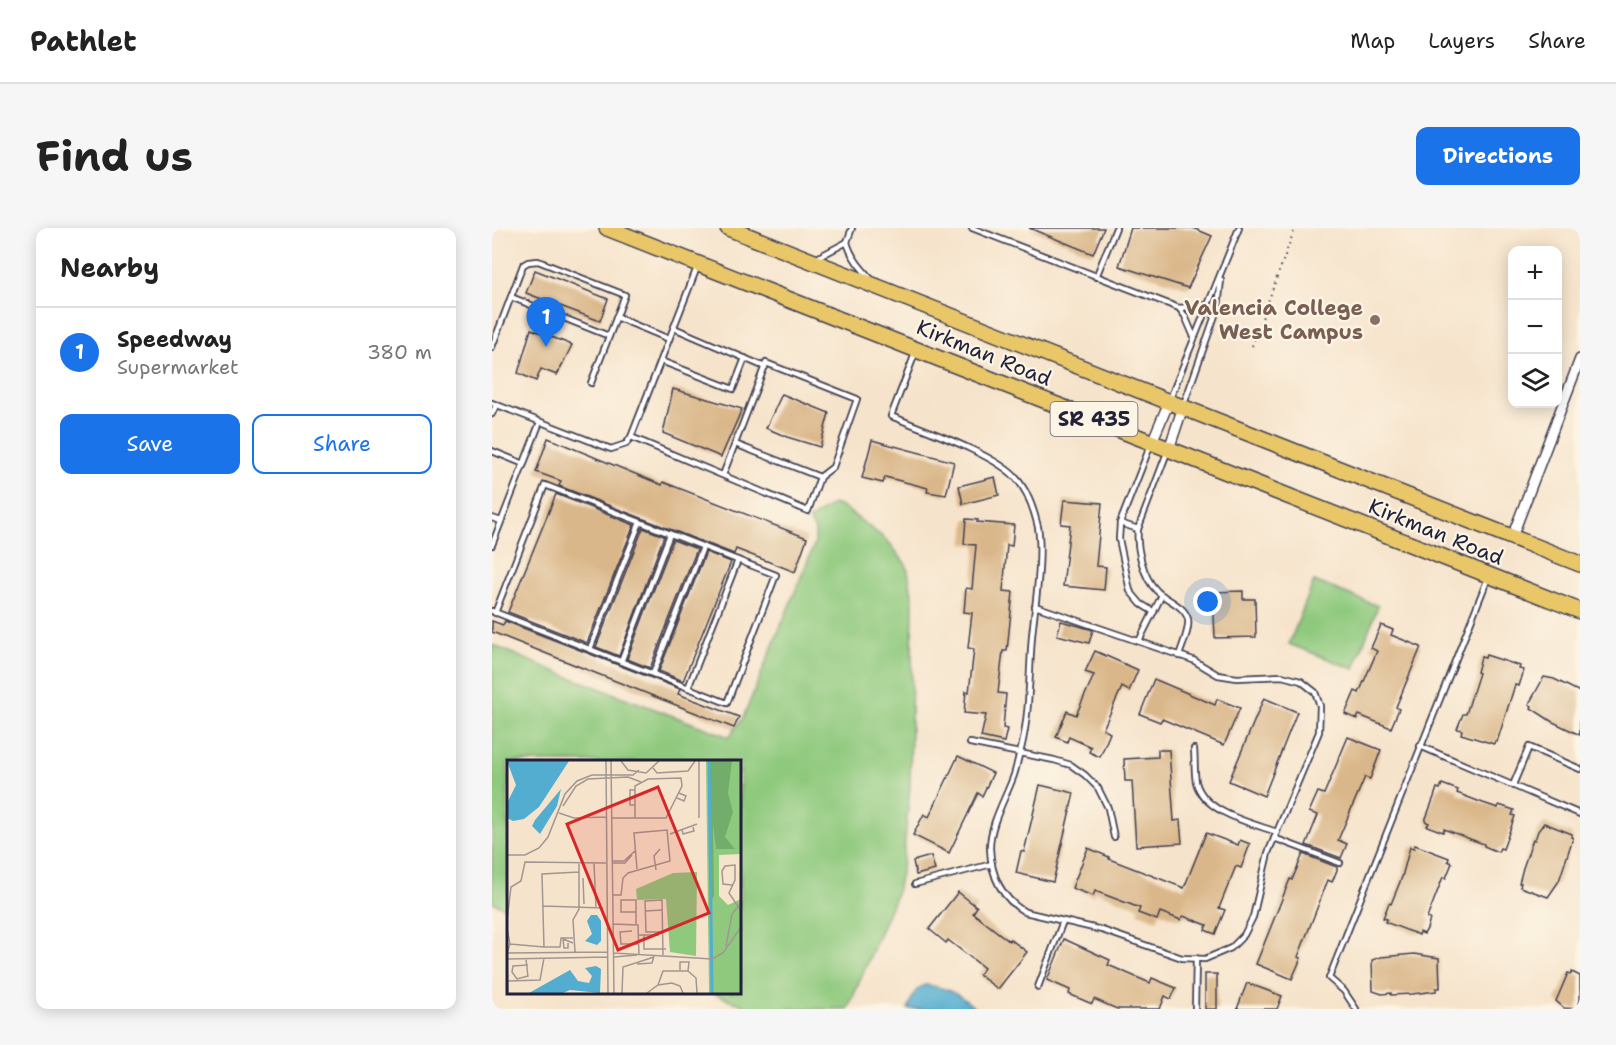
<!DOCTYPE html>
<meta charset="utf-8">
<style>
body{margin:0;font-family:"Shantell Sans",sans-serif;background:#f6f6f6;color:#222}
.controls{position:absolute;right:18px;top:18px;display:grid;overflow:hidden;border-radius:12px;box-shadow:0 3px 15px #0003}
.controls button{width:54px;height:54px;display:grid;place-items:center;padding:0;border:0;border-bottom:2px solid #e0e0e0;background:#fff;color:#222;font:30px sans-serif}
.you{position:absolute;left:716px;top:374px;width:21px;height:21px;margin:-15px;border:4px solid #fff;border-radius:50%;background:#1a73e8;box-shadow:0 0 0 9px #1a73e833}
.badge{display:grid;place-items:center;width:39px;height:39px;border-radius:50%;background:#1a73e8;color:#fff;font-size:20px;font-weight:700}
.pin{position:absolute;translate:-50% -50px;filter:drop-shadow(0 2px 3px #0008)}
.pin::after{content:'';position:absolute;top:32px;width:21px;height:18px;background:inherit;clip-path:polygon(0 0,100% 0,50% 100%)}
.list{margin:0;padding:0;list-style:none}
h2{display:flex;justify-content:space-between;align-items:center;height:78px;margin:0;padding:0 24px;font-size:26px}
h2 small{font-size:20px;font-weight:400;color:#767676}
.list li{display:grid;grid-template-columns:39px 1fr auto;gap:18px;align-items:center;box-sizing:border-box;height:90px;padding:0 24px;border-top:2px solid #e0e0e0}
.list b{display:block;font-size:22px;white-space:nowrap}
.list p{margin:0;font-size:20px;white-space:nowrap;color:#767676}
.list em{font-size:20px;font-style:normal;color:#767676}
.actions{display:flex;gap:12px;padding:18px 24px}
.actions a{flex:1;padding:14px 0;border:2px solid #1a73e8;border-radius:12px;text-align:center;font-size:21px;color:#1a73e8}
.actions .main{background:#1a73e8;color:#fff}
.icon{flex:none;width:33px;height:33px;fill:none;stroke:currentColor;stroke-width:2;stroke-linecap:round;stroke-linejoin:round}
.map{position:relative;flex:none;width:1088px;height:781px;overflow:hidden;border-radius:12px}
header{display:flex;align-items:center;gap:36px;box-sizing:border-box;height:84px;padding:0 30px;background:#fff;border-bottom:2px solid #e0e0e0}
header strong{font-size:28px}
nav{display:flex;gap:33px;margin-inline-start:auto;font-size:21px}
.intro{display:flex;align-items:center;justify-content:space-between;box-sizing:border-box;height:144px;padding:0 36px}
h1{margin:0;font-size:42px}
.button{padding:15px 27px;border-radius:12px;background:#1a73e8;color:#fff;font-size:21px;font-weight:700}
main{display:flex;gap:36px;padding:0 36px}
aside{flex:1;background:#fff;border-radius:12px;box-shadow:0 3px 15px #0003}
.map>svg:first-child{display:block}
.green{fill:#8ec97d;stroke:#58765c;stroke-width:1.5}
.water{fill:#52add0;stroke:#3a6886;stroke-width:1.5}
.building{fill:#dab78a}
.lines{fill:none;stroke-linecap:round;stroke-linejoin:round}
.lane-casing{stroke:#423f51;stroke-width:8}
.street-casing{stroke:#423f51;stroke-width:12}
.primary-casing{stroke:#423f51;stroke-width:18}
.path{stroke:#423f51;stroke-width:2;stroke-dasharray:1.5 4.5;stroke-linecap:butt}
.lane{stroke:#fff;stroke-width:4.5}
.street{stroke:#fff;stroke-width:9}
.primary{stroke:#e9c769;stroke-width:15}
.education-dot{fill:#8d6e63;stroke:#fcf5e5;stroke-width:2}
.labels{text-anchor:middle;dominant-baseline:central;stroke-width:4.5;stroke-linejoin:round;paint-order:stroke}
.shield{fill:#fcf5e5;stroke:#63616e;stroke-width:1.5}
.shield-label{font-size:20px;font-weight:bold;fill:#22223b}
.education-label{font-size:21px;font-weight:bold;fill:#785e54;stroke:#fcf5e5;text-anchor:end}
.street-label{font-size:21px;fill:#22223b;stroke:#fcf5e5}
.inset-river{fill:none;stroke:#52add0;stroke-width:3}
.inset-road{fill:none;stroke:#a19691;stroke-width:1.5}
.view{fill:#d62828;fill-opacity:0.15;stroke:#d62828;stroke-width:3}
.inset-edge{fill:none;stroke:#22223b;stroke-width:3}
</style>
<header>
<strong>Pathlet</strong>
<nav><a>Map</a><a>Layers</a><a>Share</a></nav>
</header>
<div class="intro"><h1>Find us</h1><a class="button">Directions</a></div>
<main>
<aside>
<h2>Nearby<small></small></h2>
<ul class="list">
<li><span class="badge">1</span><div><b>Speedway</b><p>Supermarket</p></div><em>380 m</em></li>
</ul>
<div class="actions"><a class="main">Save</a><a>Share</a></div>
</aside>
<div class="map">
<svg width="1088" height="781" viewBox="0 0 1088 781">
<rect width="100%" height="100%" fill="#fcf5e5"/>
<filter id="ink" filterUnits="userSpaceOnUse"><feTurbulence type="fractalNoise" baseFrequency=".0167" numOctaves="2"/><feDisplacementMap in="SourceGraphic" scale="12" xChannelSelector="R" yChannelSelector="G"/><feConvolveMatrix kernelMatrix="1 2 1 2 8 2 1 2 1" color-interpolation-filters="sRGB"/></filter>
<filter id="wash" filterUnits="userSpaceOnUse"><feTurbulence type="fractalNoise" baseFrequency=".008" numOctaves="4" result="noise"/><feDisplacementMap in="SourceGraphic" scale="24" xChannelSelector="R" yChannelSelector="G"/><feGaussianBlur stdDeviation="1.35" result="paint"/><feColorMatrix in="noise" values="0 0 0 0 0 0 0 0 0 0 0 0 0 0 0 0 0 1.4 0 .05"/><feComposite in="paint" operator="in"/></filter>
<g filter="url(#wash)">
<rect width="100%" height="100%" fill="#f6e3cb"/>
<!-- green -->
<g class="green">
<path d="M341 276 352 280 396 313 415 338 421 372 418 558 411 634 405 664 356 781H261L220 765 248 764V534H16V681L0 674V417L67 445 237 509 251 490 323 315V303L317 292Z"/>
<path d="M822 353 886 378 862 441 797 416Z"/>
</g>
<!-- water -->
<path class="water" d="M433 757C451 758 471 767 483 781H416C420 770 421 762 433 757Z"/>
<g id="blocks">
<!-- building -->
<g class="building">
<path d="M537 0H612L601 26Z"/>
<path d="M639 0H701L720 8 696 60 627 38Z"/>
<path d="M43 42 116 71 108 93 34 65Z"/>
<path d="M39 101 80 117 65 147 49 141 44 153 26 145Z"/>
<path d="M181 161 250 181 229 229 171 205Z"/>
<path d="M290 166 337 185 328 219 295 209 274 200Z"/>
<path d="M56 210 170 257 171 254 315 310 303 344 244 321 242 326 67 258 69 253 44 244Z"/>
<path d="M380 212 462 234 454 267 435 264 436 260 393 249 391 255 370 250Z"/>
<path d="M503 249 507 267 471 276 467 258Z"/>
<path d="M64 266 142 297 95 415 16 384Z"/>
<path d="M572 272 610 275 604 338 614 339 612 362 571 358 578 297 569 296Z"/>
<path d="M474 291 486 292 485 294 522 297 520 318 515 317 511 363 521 364 515 423H511L506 465 514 466 511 500 515 501 512 514 489 509 494 487 472 485 474 463 477 464 482 421 476 420 480 385 472 384 474 360 480 361 484 317 472 316Z"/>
<path d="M151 300 172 308 127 428 104 419Z"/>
<path d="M181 312 205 321 158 440 135 431Z"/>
<path d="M214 324 239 334 191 453 167 443Z"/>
<path d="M751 363V371H763L764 409 723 410 721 364Z"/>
<path d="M0 393 11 397 13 393 188 461 186 466 247 489 242 500 0 404Z"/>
<path d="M569 393 601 402 597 415 565 407Z"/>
<path d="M889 397 901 402 899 407 929 419 904 479 907 481 899 500 867 487 865 491 853 486 863 463 867 465 885 423 879 420Z"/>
<path d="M603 423 646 442 637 463 630 459 611 501 618 505 608 529 597 524 599 519 577 509 575 514 564 509 575 483 584 487 602 447 593 444Z"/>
<path d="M994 427 1028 438 1027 441 1032 442 1027 458 1023 457 1005 514 1003 513 1002 516 969 506 970 502 965 501 971 486H974L987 445 985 444 989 429 993 430Z"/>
<path d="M1052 449 1062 451 1088 464V507L1059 493 1039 480 1040 478 1037 476Z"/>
<path d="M662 451 723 477 725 471 748 480 732 517 670 491 668 494 648 486Z"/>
<path d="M772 470 805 484 772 568 737 553Z"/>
<path d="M856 509 889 522 878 551 873 549 846 612 855 616 849 630 814 617 826 587 817 584 826 564 832 566Z"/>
<path d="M666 522H677L682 593 688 592 690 615 644 618 640 553H633L632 531 666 529Z"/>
<path d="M466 528 501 545 490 568 486 565 457 625 421 607 432 586 437 589Z"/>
<path d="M950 556 966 562 965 565 991 575 1006 580 1007 577 1022 582 1020 587 1023 588 1011 621 1008 620 1006 624 992 618V616L978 611 952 601 951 604 935 598 937 595 933 593 942 569 945 560 948 561Z"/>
<path d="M548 557 582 565 561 654 524 645 529 623 532 624Z"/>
<path d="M1052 595 1080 606 1079 609 1081 610 1067 653 1056 669 1028 659 1029 655H1027L1031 640 1041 611 1043 612 1046 603Z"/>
<path d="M714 605 746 617 748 612 758 616 749 640 744 638 727 680 733 682 723 706 713 702 715 697 691 688 689 692 668 684 665 692 646 685 648 680 603 663 601 668 580 660 596 620 617 629V631L692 660Z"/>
<path d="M923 617 957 630 956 633 960 635 954 650 951 649 935 690 938 691 935 701 932 706 928 704 927 707 893 694 895 691 891 690 897 675 899 676 910 649 918 619 922 620Z"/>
<path d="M811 626 845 639V642L840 654 836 652 806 729 809 730 800 751 764 736 798 651 800 652Z"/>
<path d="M439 628 443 642 424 647 421 633Z"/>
<path d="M466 664 485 679 481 685 517 713 518 711 535 724 506 761 487 747 492 740 456 712 454 715 437 701Z"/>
<path d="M572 711 618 732 616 737 658 755 660 750 684 760 679 771 673 768 668 781H625L602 771 600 776 577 766 578 762 555 752Z"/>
<path d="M922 726 947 730 948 760H944V763L920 766 899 767V765L890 766 881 763 880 732 889 729Z"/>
<path d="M1080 744 1088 748V773L1085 781 1072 780 1064 773 1076 745 1079 746Z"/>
<rect x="713" y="746" width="12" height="35"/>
<path d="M755 755 790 768 785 781H745Z"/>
</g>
</g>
</g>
<g filter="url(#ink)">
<use href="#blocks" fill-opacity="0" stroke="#423f51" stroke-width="1.5"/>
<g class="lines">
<defs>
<g id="lane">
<path d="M480 0 687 80 716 77"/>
<path d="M355 14 360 0"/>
<path d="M325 30 355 14C359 29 369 40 379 51"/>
<path d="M604 49 624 0"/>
<path d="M19 69 117 108"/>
<path d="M687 80 693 88 702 109"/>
<path d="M124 89 177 111"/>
<path d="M182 100 273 139"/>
<path d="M0 119 31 37 36 34 46 33 133 67 99 155"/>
<path d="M424 123 399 188C430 201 503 226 524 250 536 263 542 282 546 299 551 329 543 377 540 408 537 445 538 485 529 521 526 529 525 538 522 547 514 570 498 595 498 620 499 648 509 670 533 684L610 702 690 730 713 731 739 720 752 707 761 689 776 625 827 504 828 478 823 464 809 453 790 448 745 450 726 447 701 432 543 378"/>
<path d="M169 133 241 161 253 130"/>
<path d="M677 173 747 0"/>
<path d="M0 175 119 221 134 216 139 209 206 37"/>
<path d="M692 176 726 79 729 52"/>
<path d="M0 186 4 177"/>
<path d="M139 209 316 283 328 249 341 239 365 171 274 135 231 247"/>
<path d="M243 216 328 249"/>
<path d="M659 216 628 295 627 311 638 363 649 376 662 384"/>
<path d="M676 222 646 301C644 319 651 350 665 363 674 372 692 377 696 391 698 402 690 417 687 428"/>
<path d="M0 223 32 236"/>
<path d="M0 290 9 293"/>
<path d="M628 295 646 301"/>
<path d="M0 317 48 194"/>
<path d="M0 383 235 475 284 347 53 257 3 385"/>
<path d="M647 413 670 367"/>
<path d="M98 421 148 294"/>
<path d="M129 434 178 306"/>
<path d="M161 446 211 319"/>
<path d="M196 460 246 332"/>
<path d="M478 515 562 532 579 537 593 547 606 560 616 580 622 609"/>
<path d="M928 518 1088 586"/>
<path d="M702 521C703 531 702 543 704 554 712 585 759 595 785 604"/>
<path d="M1021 557 1037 519 1088 541"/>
<path d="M782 610 848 635"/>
<path d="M423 656 500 636"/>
<path d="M546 759 571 693"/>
<path d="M703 781 704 730"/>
<path d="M864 781 852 763 837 750 996 350"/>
</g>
<g id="street">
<path d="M660 214 677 174"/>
<path d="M677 221 691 179"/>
<path d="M1020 309 1088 131"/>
</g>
<g id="primary">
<path d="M115 0 1088 383"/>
<path d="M236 0 1088 336"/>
</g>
</defs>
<!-- lane casing -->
<use href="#lane" class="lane-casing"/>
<!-- street casing -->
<use href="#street" class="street-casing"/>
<!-- primary casing -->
<use href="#primary" class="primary-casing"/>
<!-- path -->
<path class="path" d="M760 118 803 0"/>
<!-- lane -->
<use href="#lane" class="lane"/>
<!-- street -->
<use href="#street" class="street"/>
<!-- primary -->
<use href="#primary" class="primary"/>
</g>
</g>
<!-- markers -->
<circle class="education-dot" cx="883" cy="92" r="6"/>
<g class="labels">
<!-- shield labels -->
<rect class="shield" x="558.5" y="174" width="87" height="34" rx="4.5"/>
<g class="shield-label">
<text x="602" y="191">SR 435</text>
</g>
<!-- education labels -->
<g class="education-label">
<text x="871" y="80">Valencia College<tspan x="871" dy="24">West Campus</tspan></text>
</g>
<!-- street labels -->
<g class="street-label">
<text transform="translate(492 125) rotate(22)">Kirkman Road</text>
<text transform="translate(944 304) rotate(22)">Kirkman Road</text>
</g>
</g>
<!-- overview -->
<g transform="translate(15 532)">
<rect width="234" height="234" fill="#f6e3cb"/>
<path d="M199 1H234V94L212 95V136L221 145 234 139V233H202ZM190 112 189 196 163 192 159 139 130 140 129 129 166 113Z" fill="#8ec97d"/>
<path d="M202 1H225L221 33 226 52 218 77 228 89H209L206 64 207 136 203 143Z" fill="#72ad6c"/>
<path d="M0 1H62L32 47 17 59 6 61 0 58V43L9 25ZM54 29 50 46 33 74 25 66 28 60ZM84 155H90L94 161V181L90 185 78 181 85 174 80 161ZM89 206 94 209 93 233 63 230 56 233H22L63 210 71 221 82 223 85 216 78 208Z" fill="#52add0"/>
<path class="inset-river" d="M202 1 205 233"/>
<path class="inset-road" d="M99 1 101 233M104 1 107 233M114 1 121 10 139 13 152 1M192 1V58M146 8 150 13 181 11 188 1M170 38 177 41 179 36 172 33M128 45H123V30H128M56 46 69 26 81 19 121 17 134 22M52 53 67 58 99 57M105 58H159L175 26 174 18 141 19 128 26V58M175 70 176 74 187 71 186 67M163 74 190 64M0 95H18L32 88 41 77 58 34 70 21 85 15H126L132 10M105 101H117L129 90M87 103 89 148M106 103H118L125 95M149 110 147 96 153 89M76 118 77 144M225 125 216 124 215 111 218 106 228 105V120L222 133 234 151M105 135H114L116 118 121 113 163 101 160 70 127 73 130 109M36 146 96 148M138 151 156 150M0 160 4 127 14 121 18 102 99 103M106 164 131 165 132 195M129 164V140H114V152H129M0 168 3 184 0 193M125 171 113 172 114 184H132M156 172H139L138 141 155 140 156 195M132 175H152M137 175V189H159M66 178H54L53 187H37L35 114 72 112M61 183V188H57L56 179 66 183M3 184 37 187M219 186 225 154 234 143M68 192 66 160 72 149V103M0 193 101 192M107 193 205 199 216 193 234 167M107 197 130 195M0 199 100 197M0 199 1 233M19 199 21 217M130 204 145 203 147 196M21 205 6 206 5 212 10 219 21 216M173 210V202H182L181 211M0 221 33 220 37 198M151 225 156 211H181L189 218 190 233M115 233 116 207 147 197M140 233 151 225 165 223 173 226 176 233"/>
<path class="view" d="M151 27 202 153 111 190 60 64Z"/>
<rect width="234" height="234" class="inset-edge"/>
</g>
</svg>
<div class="controls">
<button>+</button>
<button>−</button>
<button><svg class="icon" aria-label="layers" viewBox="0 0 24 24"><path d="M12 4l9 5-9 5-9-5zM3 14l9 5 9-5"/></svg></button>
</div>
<div class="you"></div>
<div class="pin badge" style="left:54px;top:119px">1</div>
</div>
</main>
